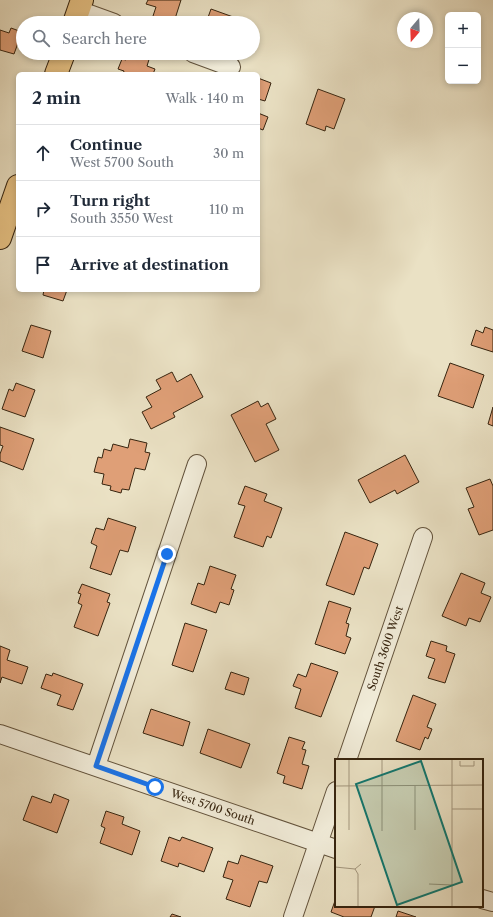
<!DOCTYPE html>
<meta charset="utf-8">
<style>
body{margin:0;font-family:"Libre Caslon Text",serif;background:#f6f6f7;color:#1f2937}
.controls{position:absolute;right:12px;top:12px;display:grid;overflow:hidden;border-radius:6px;box-shadow:0 2px 6px #0003}
.controls button{width:36px;height:36px;display:grid;place-items:center;padding:0;border:0;border-bottom:1px solid #e0e1e3;background:#fff;color:#1f2937;font:20px sans-serif}
.compass{position:absolute;left:397px;top:12px;width:36px;height:36px;border-radius:50%;background:#fff;box-shadow:0 2px 6px #0003;rotate:199deg}
.stop{position:absolute;width:12px;height:12px;margin:-9px;border:3px solid #1a73e8;border-radius:50%;background:#fff}
.stop.end{background:#1a73e8;border-color:#fff;box-shadow:0 1px 4px #0008}
.list{margin:0;padding:0;list-style:none}
h2{display:flex;justify-content:space-between;align-items:center;height:52px;margin:0;padding:0 16px;font-size:17px}
h2 small{font-size:13px;font-weight:400;color:#747a83}
.list li{display:grid;grid-template-columns:26px 1fr auto;gap:12px;align-items:center;box-sizing:border-box;height:56px;padding:0 16px;border-top:1px solid #e0e1e3}
.list b{display:block;font-size:15px;white-space:nowrap}
.list p{margin:0;font-size:13px;white-space:nowrap;color:#747a83}
.list em{font-size:13px;font-style:normal;color:#747a83}
.icon{flex:none;width:22px;height:22px;fill:none;stroke:currentColor;stroke-width:2;stroke-linecap:round;stroke-linejoin:round}
.map{position:relative;flex:none;width:493px;height:917px;overflow:hidden}
.search{position:absolute;background:#fff;box-shadow:0 2px 6px #0003;left:16px;top:16px;width:244px;height:44px;display:flex;align-items:center;gap:10px;box-sizing:border-box;padding:0 14px;border-radius:22px;color:#747a83;font-size:15px}
.panel{position:absolute;background:#fff;box-shadow:0 2px 6px #0003;left:16px;top:72px;width:244px;height:220px;border-radius:6px}
.map>svg:first-child{display:block}
.building{fill:#df9f77;stroke:#36240f}
.lines{fill:none;stroke-linecap:round;stroke-linejoin:round}
.minor-casing{stroke:#63533c;stroke-width:20}
.major-casing{stroke:#36240f;stroke-width:24}
.minor{stroke:#f1ecd9;stroke-width:18}
.major{stroke:#e5c082;stroke-width:22}
.route{stroke:#1a73e8;stroke-width:5}
.labels{text-anchor:middle;dominant-baseline:central;stroke-width:3;stroke-linejoin:round;paint-order:stroke}
.street-label{font-size:11px;fill:#36240f;stroke:#f1ecd9}
.inset-road{fill:none;stroke:#a2957c;stroke-width:1}
.view{fill:#0f766e;fill-opacity:0.15;stroke:#0f766e;stroke-width:2}
.inset-edge{fill:none;stroke:#36240f;stroke-width:2}
</style>
<div class="map">
<svg width="493" height="917" viewBox="0 0 493 917">
<rect width="100%" height="100%" fill="#eae1c4"/>
<filter id="stains"><feTurbulence type="fractalNoise" baseFrequency=".005" numOctaves="4"/><feColorMatrix values="0 0 0 0 .2 0 0 0 0 .09 0 0 0 0 .02 0 0 0 .5 -.17"/></filter>
<radialGradient id="worn" r=".72"><stop offset=".6" stop-color="#630" stop-opacity="0"/><stop offset="1" stop-color="#630" stop-opacity=".3"/></radialGradient>
<!-- building -->
<g class="building">
<path d="M148 0H181L174 22 168 20 167 23H153L151 22 156 7 146 4Z"/>
<path d="M211 9 236 18 234 23H206Z"/>
<path d="M11 28 22 32 14 54 0 50V30L9 33Z"/>
<path d="M129 53H151L147 66 155 69 153 74H123L124 71 118 69 122 59 126 60Z"/>
<path d="M258 78 271 83 265 101 258 99Z"/>
<path d="M318 89 345 99 334 129 326 126 325 131 306 124Z"/>
<path d="M258 113 268 117 263 130 258 128Z"/>
<path d="M44 290H67L63 301 43 295Z"/>
<path d="M31 325 51 331 43 358 22 351Z"/>
<path d="M485 327 493 330V352L471 345 476 330 483 333Z"/>
<path d="M450 363 484 375 473 408 438 396Z"/>
<path d="M172 372 177 382 191 374 203 397 173 413 175 417 151 429 142 412 152 407 146 397 161 389 156 380Z"/>
<path d="M16 383 35 390 25 417 2 409 9 389 13 391Z"/>
<path d="M258 401 261 407 268 403 276 419 266 424 279 450 255 462 231 415Z"/>
<path d="M493 407V426L488 424Z"/>
<path d="M0 427 34 439 23 470 0 461V454L3 446 0 445Z"/>
<path d="M130 439 147 443 145 452 150 453 145 470 135 468 129 490 122 489 121 493 110 490 111 486 102 484 104 474 94 472 98 457 102 458 104 449 111 451 113 444 128 448Z"/>
<path d="M405 455 419 482 397 494 395 490 370 503 358 480Z"/>
<path d="M490 479 493 486V530L479 535 468 509 474 507 466 488Z"/>
<path d="M245 486 267 494 264 501 282 508 271 538 267 536 263 547 234 537 245 506 238 504Z"/>
<path d="M108 518 136 527 128 552 120 550 111 575 90 568 97 546 91 543 96 528 104 530Z"/>
<path d="M345 532 378 544 369 569 364 567 354 595 326 585Z"/>
<path d="M210 566 236 575 231 589 234 590 229 605 220 602 216 613 191 604 198 583 204 585Z"/>
<path d="M461 573 485 583 481 593 491 597 480 622 469 618 466 626 442 616Z"/>
<path d="M82 584 110 594 107 602 110 603 98 636 74 627 82 605 78 603 81 594 78 593Z"/>
<path d="M329 601 351 608 346 623 349 624 346 636 351 638 345 654 315 644Z"/>
<path d="M185 623 207 630 193 672 172 665Z"/>
<path d="M431 641 447 646 446 651 455 654 445 683 428 678 435 659 426 656Z"/>
<path d="M0 646 10 650 7 660 28 667 22 684 2 677 0 683Z"/>
<path d="M311 663 338 672 321 717 295 708 301 689 293 686 298 674 306 677Z"/>
<path d="M231 672 249 678 244 695 225 689Z"/>
<path d="M53 673 83 684 73 710 57 705 61 695 41 688 46 674 52 676Z"/>
<path d="M413 695 436 704 427 727 432 729 428 739 425 737 420 750 396 741Z"/>
<path d="M151 709 190 722 183 746 143 733Z"/>
<path d="M208 729 250 744 241 768 200 753Z"/>
<path d="M289 737 305 742 302 749 306 750 302 764 309 766 302 789 283 783 285 776 277 773Z"/>
<path d="M54 794 69 800 57 833 23 820 32 796 51 803Z"/>
<path d="M106 811 124 817 122 824 140 831 132 855 100 843 105 828 101 826Z"/>
<path d="M169 837 180 841 182 837 213 848 204 872 179 863 178 867 161 861Z"/>
<path d="M241 855 273 866 267 883 259 881 250 907 226 899 233 880 223 877 228 861 238 864Z"/>
<path d="M336 898V906H375L371 917H344L331 912Z"/>
<path d="M398 911 416 917H396Z"/>
<path d="M172 914 181 917H170Z"/>
</g>
<g class="lines">
<defs>
<g id="minor">
<path d="M78 10 114 23"/>
<path d="M193 53 231 67"/>
<path id="s1" d="M0 734 336 849"/>
<path id="s2" d="M347 760 423 537"/>
<path d="M96 766 197 464"/>
<path d="M482 899 493 902"/>
<path d="M293 917 336 791"/>
</g>
<g id="major">
<path d="M74 23 82 0"/>
<path d="M56 74 64 53"/>
<path d="M0 238 18 186"/>
</g>
</defs>
<!-- minor casing -->
<use href="#minor" class="minor-casing"/>
<!-- major casing -->
<use href="#major" class="major-casing"/>
<!-- minor -->
<use href="#minor" class="minor"/>
<!-- major -->
<use href="#major" class="major"/>
</g>
<g class="lines">
<!-- route -->
<path class="route" d="M155 787 96 766 167 554"/>
</g>
<g class="labels">
<!-- street labels -->
<g class="street-label">
<text stroke="none"><textPath href="#s2" startOffset="118">South 3600 West</textPath></text>
<text stroke="none"><textPath href="#s1" startOffset="225">West 5700 South</textPath></text>
</g>
</g>
<!-- overview -->
<g transform="translate(335 759)">
<rect width="148" height="148" fill="#eae1c4"/>
<path class="inset-road" d="M14 0V71M47 0V72M117 0V148M125 2V7H139V2M0 27 148 26M80 27V71M117 50H148M0 108 20 110M94 125 117 126M23 148V115L20 110 26 105"/>
<path class="view" d="M86 2 127 123 62 146 21 25Z"/>
<rect width="148" height="148" class="inset-edge"/>
</g>
<rect width="100%" height="100%" filter="url(#stains)"/>
<rect width="100%" height="100%" fill="url(#worn)"/>
</svg>
<div class="controls">
<button>+</button>
<button>−</button>
</div>
<svg class="compass" viewBox="-18 -18 36 36"><path d="M0-13l5 13h-10z" fill="#e53935"/><path d="M0 13l5-13h-10z" fill="#747a83"/></svg>
<div class="stop" style="left:155px;top:787px"></div>
<div class="stop end" style="left:167px;top:554px"></div>
<div class="search"><svg class="icon" aria-label="search" viewBox="0 0 24 24"><circle cx="10" cy="10" r="6"/><path d="M15 15l6 6"/></svg>Search here</div>
<section class="panel">
<h2>2 min<small>Walk · 140 m</small></h2>
<ul class="list">
<li><svg class="icon" aria-label="ahead" viewBox="0 0 24 24"><path d="M12 20V5M6 11l6-6 6 6"/></svg><div><b>Continue</b><p>West 5700 South</p></div><em>30 m</em></li>
<li><svg class="icon" aria-label="right" viewBox="0 0 24 24"><path d="M7 20v-9h11M14 6l5 5-5 5"/></svg><div><b>Turn right</b><p>South 3550 West</p></div><em>110 m</em></li>
<li><svg class="icon" aria-label="arrive" viewBox="0 0 24 24"><path d="M6 21V4h12l-3 4 3 4H6"/></svg><div><b>Arrive at destination</b></div></li>
</ul>
</section>
</div>
